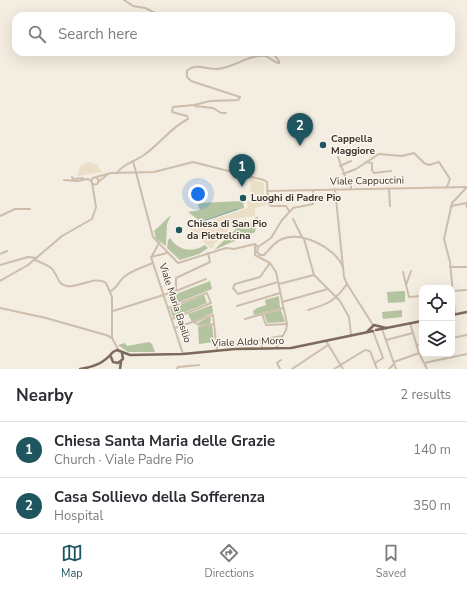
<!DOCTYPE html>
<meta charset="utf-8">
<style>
body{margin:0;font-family:"Nunito Sans",sans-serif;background:#f7f7f7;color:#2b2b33}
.controls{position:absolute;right:12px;bottom:12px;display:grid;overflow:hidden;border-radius:8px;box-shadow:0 4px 16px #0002}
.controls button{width:36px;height:36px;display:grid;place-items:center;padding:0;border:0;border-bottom:1px solid #e1e1e2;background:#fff;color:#2b2b33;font:20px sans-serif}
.you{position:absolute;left:198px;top:194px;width:14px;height:14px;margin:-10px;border:3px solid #fff;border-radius:50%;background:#1a73e8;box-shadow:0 0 0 6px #1a73e833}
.badge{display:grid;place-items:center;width:26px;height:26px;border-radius:50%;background:#1e555f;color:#fff;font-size:13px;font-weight:700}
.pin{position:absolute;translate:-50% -33px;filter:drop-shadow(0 1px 2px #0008)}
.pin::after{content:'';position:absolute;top:21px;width:14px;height:12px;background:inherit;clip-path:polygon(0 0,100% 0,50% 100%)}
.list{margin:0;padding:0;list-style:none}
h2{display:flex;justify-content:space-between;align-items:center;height:52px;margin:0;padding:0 16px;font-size:17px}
h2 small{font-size:13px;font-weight:400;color:#7c7c81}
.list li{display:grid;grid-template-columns:26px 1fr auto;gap:12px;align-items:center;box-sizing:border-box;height:56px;padding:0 16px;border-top:1px solid #e1e1e2}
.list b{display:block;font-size:15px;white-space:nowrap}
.list p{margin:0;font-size:13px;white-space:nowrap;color:#7c7c81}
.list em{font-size:13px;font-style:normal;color:#7c7c81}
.icon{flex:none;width:22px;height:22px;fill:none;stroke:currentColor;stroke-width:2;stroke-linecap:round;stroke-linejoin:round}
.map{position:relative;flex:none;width:467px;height:369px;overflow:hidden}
.search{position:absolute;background:#fff;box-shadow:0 4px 16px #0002;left:12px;right:12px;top:12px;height:44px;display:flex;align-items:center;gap:10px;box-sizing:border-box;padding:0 14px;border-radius:12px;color:#7c7c81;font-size:15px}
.sheet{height:164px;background:#fff}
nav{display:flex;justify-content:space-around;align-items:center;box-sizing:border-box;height:56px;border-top:1px solid #e1e1e2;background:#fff;font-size:11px;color:#7c7c81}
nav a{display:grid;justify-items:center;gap:2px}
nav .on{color:#1e555f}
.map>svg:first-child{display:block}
.green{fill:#b5c4a0}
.plaza{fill:#ecdfc8}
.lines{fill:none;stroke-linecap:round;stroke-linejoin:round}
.stream{stroke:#7eacb3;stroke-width:1}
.minor{stroke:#cdbeac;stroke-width:2}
.major{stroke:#7d6a5c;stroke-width:2.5}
.poi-dot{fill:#1e555f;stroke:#fbf6ee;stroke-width:1.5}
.labels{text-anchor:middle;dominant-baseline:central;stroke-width:3;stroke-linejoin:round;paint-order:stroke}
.poi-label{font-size:10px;font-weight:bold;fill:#3b312b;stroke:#fbf6ee;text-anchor:start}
.street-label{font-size:10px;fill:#3b312b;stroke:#fbf6ee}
</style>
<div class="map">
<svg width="467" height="369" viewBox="0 0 467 369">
<rect width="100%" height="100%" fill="#f4ede1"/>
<!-- green -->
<g class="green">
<path d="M243 201 244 208 201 222 188 212 200 210 197 203Z"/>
<path d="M171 215 167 224 166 246 156 239 154 231Z"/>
<path d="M256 217H258L255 232 214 250 240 225H249Z"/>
<path d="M170 238C179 251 192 253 205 245L208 248 199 254 180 260 167 248 168 240Z"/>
<path d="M210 281 212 289 172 305 168 297Z"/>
<path d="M405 291V302L388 303 387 292Z"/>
<path d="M204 295 207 303 173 317 170 309Z"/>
<path d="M279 296 280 308 254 315 253 311 257 308 266 305 265 300Z"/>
<path d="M212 305 213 313 192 322 188 314Z"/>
<path d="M281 310 285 322 267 323 264 314Z"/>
<path d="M402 310V317L383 319 382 312Z"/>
<path d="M209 317 211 318 210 324 201 325 197 323Z"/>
<path d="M212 325 214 342 199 344 198 327Z"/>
<path d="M149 342 152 344 155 352H128L118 345 125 343 127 346Z"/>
</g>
<!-- plaza -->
<g class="plaza">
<path d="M88 162 97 164 102 172 77 176 80 166Z"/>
<path d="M250 178 264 183V198H266V205L255 208V216L240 218 213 246 214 247 210 248 188 227 248 208 247 202 257 198 256 195H251Z"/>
</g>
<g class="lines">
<!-- stream -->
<path class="stream" d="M201 222 238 209"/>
<!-- minor -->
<g class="minor">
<path d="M124 0 133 6 145 8 162 16"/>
<path d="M164 16 178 13 182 16"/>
<path d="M240 97 191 81 187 77V71C195 62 208 70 217 69 234 68 249 54 265 56 271 57 273 63 279 63V61L272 52"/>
<path d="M195 106 213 108 221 113H226"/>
<path d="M338 157 346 179 351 183V189"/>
<path d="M133 161 153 237 178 263 226 248 234 249 255 244 258 247"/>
<path d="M366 162 372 163V170L374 173 391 171"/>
<path d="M340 166 351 161"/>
<path d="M117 173C122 164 136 161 144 155 160 144 170 128 188 119L187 116 172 112 173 107 194 105 210 101 238 100 240 97"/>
<path d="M343 174 356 169 379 154 402 156 414 153 424 163 429 165 439 162 450 179 447 187"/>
<path d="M72 177 73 179 83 178"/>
<path d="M96 177 111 173 154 172 193 162 264 180 267 182 268 203 271 206H286L289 211"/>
<circle cx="95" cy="181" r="3.5"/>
<path d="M64 180 77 181 88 179 91 181"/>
<path d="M98 182 108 174"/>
<path d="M335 189 344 277 347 284 373 325"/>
<path d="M389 189 390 206"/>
<path d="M313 190V204L293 208 282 220 271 238 258 247 257 252 260 255H264C269 250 274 243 280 240 300 230 335 247 343 267"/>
<path d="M267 191 467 187"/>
<path d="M451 206 466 203 467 207"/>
<path d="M0 216 15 209H30"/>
<path d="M293 219 302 237"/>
<path d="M304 239 314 275 340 301 349 317 351 335"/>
<path d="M255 244V255L270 263 276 272 287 324 286 330 276 348"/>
<path d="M167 253 151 257 183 354"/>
<path d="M0 254 7 251"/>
<path d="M152 256 159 243"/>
<path d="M35 260C40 262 47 265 51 268 58 274 57 285 67 286 79 288 96 275 106 283L112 297V338"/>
<path d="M270 263 260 277 235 284 233 288 238 294 278 282"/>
<path d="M0 265 28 257 37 258"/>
<path d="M450 267H467"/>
<path d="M403 272 409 297 420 296 422 289"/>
<path d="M0 281 28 265 62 236 92 219 96 207 92 183"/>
<path d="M279 284 314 275"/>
<path d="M406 285 411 271"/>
<path d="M423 288 425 287"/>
<path d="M111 291C118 287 118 282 124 277 132 270 143 267 153 263"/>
<path d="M176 291V278L210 262 208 253"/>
<path d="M453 291 467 290"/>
<path d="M282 302 328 289"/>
<path d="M237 306 280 293"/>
<path d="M0 308 46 318 106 335 112 338 119 351"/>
<path d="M168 308 207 293 211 303 172 319"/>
<path d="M308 310C328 304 334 302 347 284"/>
<path d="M113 311 176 291 206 279"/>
<path d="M262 314 266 325 287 324"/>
<path d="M455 315 450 262 444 239 452 203 467 187"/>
<path d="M245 319 283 308"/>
<path d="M194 322 200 326 214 324"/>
<path d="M410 323 419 353 427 369"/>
<path d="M175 328 213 315 217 350"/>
<path d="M382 329 396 369"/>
<path d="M373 331 383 358 375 363"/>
<path d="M452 338 467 335"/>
<path d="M261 339 262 349"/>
<path d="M386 340 413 333"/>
<path d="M326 341 343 369"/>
<path d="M417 345 422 344"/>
<path d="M216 346 239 344 282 336"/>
<path d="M394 362 419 353"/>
<path d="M424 363 467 354"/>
<path d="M177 369 178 367 199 365"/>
<path d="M280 369 277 363 281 360"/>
<path d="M292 369 328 345"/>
<path d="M334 369 365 350 370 351 377 369"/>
<path d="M389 369 394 364"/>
</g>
<!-- major -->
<g class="major">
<path d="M452 315 467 312"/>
<path d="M376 330 422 321"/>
<path d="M367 332 374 325 386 328"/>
<path d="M111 357 113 362 118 363 123 359 122 353"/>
<path d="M80 369C94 367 104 363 113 352L117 350 130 355 183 354 235 349 291 348 373 331"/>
<path d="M120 369 121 362"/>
</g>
</g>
<!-- markers -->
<g class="poi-dot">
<circle cx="323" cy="145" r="4"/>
<circle cx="243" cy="198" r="4"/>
<circle cx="179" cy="230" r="4"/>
</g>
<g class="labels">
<!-- poi labels -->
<g class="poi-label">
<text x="331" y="139">Cappella<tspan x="331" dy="12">Maggiore</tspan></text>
<text x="251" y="198">Luoghi di Padre Pio</text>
<text x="187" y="224">Chiesa di San Pio<tspan x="187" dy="12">da Pietrelcina</tspan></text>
</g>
<!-- street labels -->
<g class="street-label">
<text transform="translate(367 181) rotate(-1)">Viale Cappuccini</text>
<text transform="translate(175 303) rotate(72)">Viale Maria Basilio</text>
<text transform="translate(248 342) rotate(-2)">Viale Aldo Moro</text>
</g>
</g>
</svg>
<div class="controls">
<button><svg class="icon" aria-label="locate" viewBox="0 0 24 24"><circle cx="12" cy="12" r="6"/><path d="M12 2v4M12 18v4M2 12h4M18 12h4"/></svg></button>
<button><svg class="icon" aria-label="layers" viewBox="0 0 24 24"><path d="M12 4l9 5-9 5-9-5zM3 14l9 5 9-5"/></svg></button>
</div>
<div class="you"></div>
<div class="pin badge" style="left:242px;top:187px">1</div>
<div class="pin badge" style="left:300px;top:146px">2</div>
<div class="search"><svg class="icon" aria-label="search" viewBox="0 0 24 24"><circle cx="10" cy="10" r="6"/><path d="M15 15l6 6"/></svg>Search here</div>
</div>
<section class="sheet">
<h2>Nearby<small>2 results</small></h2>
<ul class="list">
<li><span class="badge">1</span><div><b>Chiesa Santa Maria delle Grazie</b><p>Church · Viale Padre Pio</p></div><em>140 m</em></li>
<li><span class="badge">2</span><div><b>Casa Sollievo della Sofferenza</b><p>Hospital</p></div><em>350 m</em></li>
</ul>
</section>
<nav>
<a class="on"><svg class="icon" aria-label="map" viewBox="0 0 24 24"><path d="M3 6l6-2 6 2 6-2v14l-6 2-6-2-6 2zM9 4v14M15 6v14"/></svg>Map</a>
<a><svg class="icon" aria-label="directions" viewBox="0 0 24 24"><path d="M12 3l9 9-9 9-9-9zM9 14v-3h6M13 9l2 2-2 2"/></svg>Directions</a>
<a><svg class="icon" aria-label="saved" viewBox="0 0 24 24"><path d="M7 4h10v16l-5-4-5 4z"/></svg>Saved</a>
</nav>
